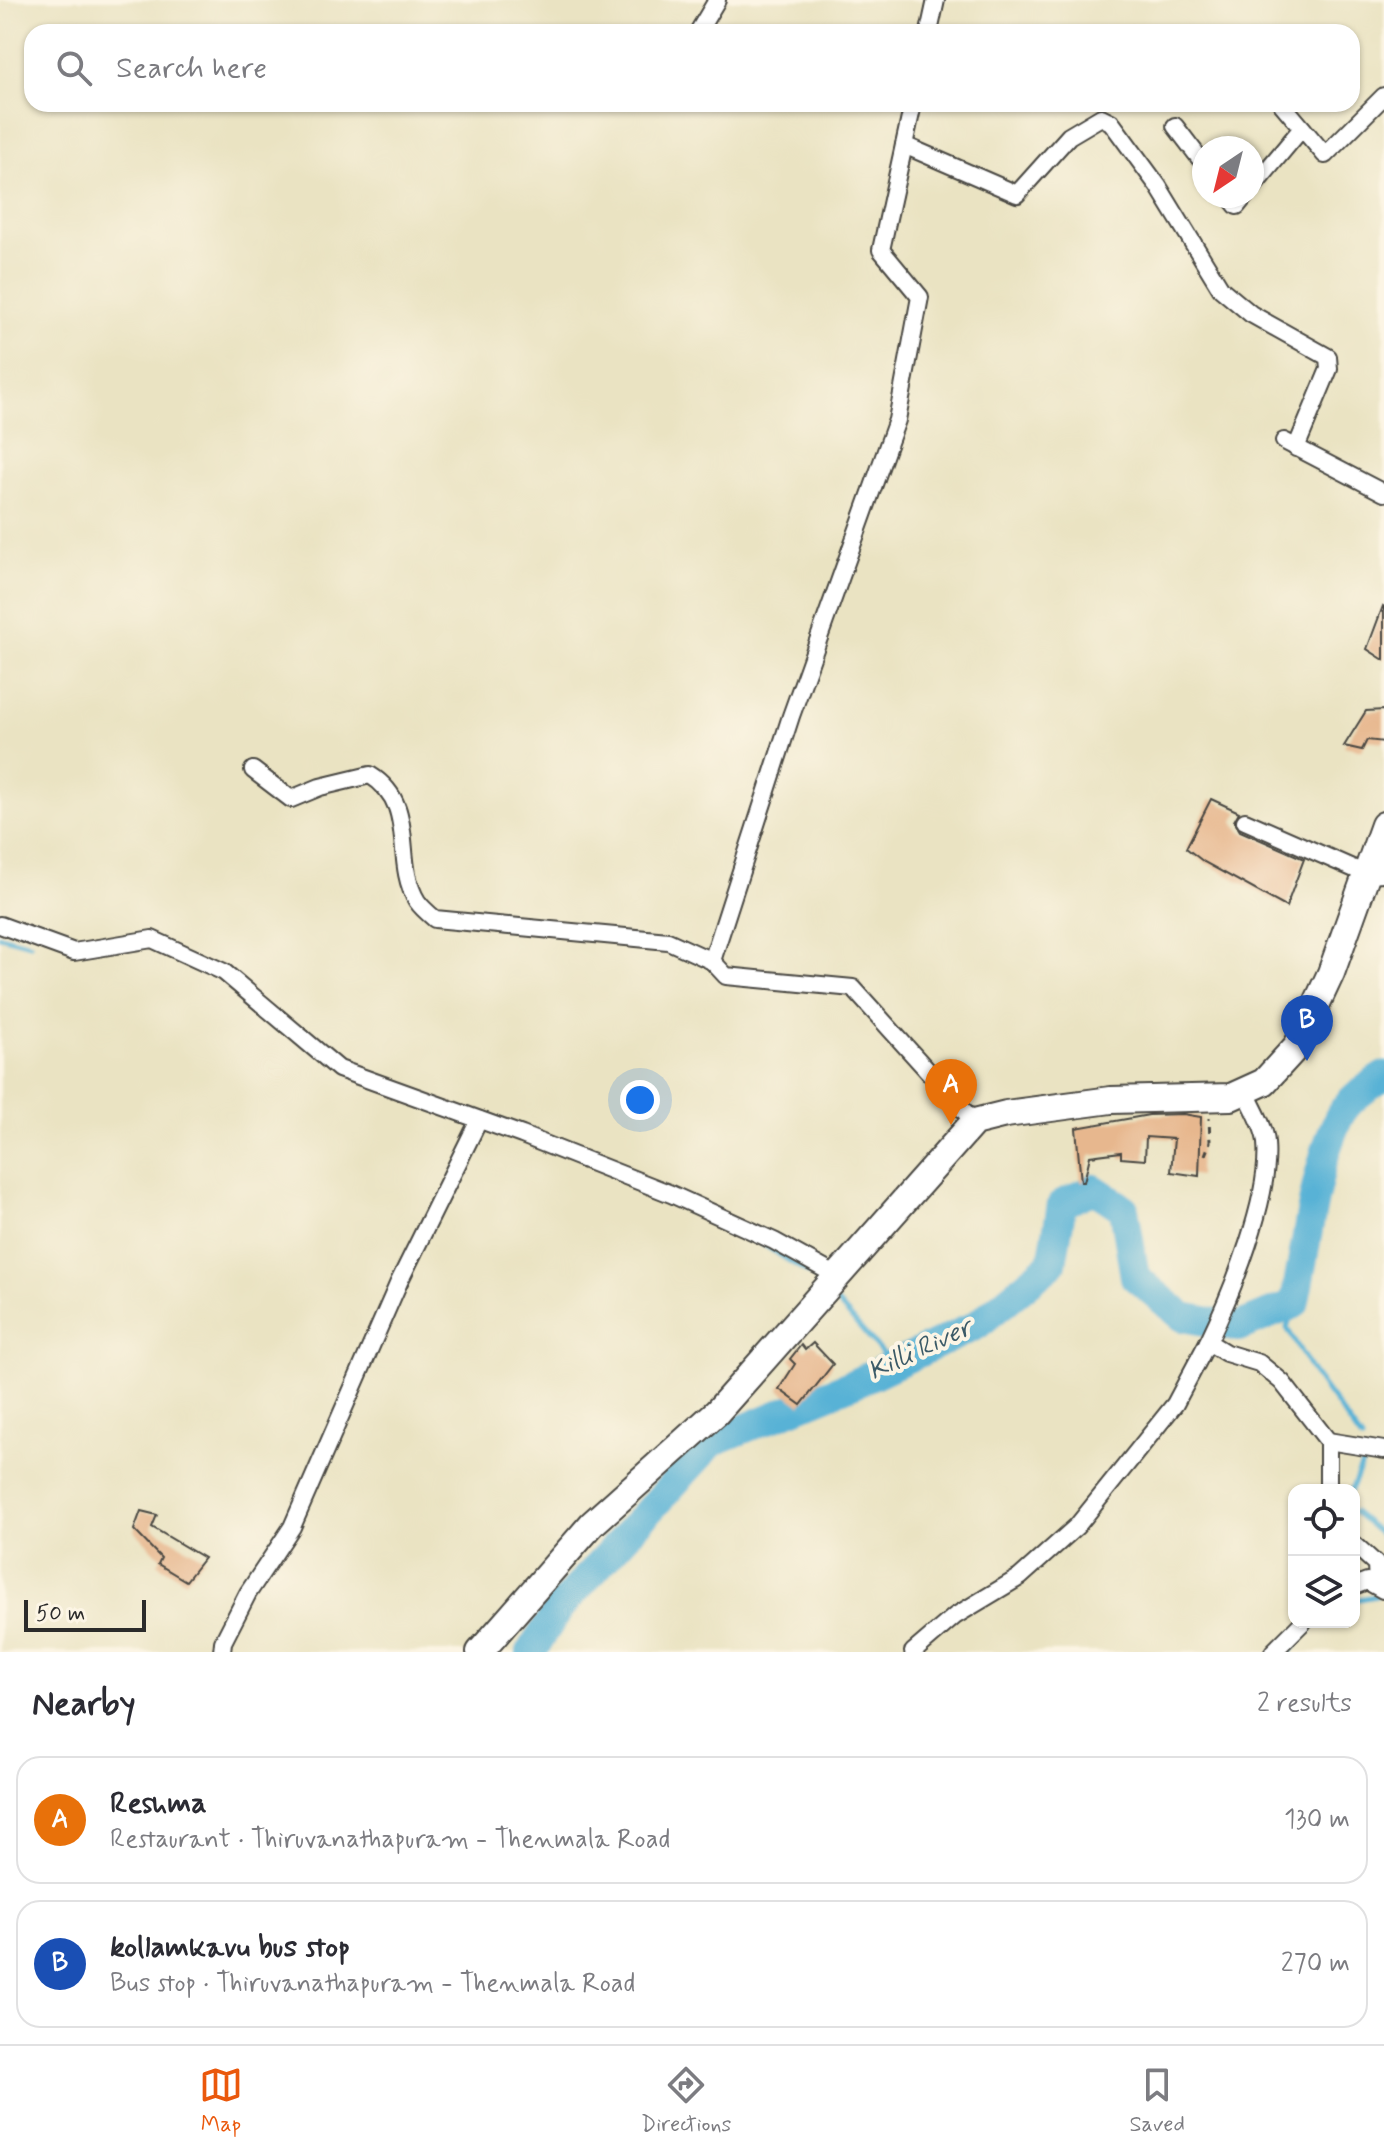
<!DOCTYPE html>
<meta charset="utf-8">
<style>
body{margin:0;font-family:Mynerve,sans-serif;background:#f2f2f3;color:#2b2b33}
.controls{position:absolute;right:24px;bottom:24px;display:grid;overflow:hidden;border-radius:16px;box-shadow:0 2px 6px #0004}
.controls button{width:72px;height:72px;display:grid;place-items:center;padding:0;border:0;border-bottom:2px solid #e1e1e2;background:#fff;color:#2b2b33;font:40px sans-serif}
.compass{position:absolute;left:1192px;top:136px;width:72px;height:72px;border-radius:50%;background:#fff;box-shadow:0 2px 6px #0004;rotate:215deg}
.scale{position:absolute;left:24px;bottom:20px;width:122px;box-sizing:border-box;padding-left:8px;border:4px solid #2b2b2b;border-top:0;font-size:22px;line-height:28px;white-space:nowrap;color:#2b2b2b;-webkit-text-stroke:6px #fcf5e5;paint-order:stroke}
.you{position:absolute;left:640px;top:1100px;width:28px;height:28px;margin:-20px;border:6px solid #fff;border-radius:50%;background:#1a73e8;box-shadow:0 0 0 12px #1a73e833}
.badge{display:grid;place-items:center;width:52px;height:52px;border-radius:50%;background:#ea580c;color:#fff;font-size:26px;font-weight:700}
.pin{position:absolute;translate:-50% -66px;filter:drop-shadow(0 2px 4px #0008)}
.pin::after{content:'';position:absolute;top:42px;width:28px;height:24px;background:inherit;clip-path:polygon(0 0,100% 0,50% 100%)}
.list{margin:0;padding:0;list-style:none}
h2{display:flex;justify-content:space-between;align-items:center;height:104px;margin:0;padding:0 32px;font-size:34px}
h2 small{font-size:26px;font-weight:400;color:#7c7c81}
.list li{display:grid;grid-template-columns:52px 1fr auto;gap:24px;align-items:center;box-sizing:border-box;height:128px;margin:0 16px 16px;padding:0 16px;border:2px solid #e1e1e2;border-radius:24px}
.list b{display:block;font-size:30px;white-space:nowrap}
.list p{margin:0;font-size:26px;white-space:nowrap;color:#7c7c81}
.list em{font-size:26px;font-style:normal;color:#7c7c81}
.icon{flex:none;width:44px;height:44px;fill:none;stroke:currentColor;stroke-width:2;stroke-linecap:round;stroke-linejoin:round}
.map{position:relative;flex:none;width:1384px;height:1652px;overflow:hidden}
.search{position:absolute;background:#fff;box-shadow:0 2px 6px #0004;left:24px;right:24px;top:24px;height:88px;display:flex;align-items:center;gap:20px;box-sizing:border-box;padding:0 28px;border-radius:24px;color:#7c7c81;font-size:30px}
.sheet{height:392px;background:#fff}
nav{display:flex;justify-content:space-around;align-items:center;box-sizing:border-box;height:112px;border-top:2px solid #e1e1e2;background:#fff;font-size:22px;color:#7c7c81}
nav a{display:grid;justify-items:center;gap:4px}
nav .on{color:#ea580c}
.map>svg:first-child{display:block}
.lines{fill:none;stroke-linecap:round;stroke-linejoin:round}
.stream{stroke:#58b2d6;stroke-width:5}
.river{stroke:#58b2d6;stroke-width:30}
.building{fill:#e7b78e}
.street-casing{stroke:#484742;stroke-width:20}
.primary-casing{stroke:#484742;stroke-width:30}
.path{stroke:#484742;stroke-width:3;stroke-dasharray:6 6;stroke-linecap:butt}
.street{stroke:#fff;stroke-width:16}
.primary{stroke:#fff;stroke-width:26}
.labels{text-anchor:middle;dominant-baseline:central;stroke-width:8;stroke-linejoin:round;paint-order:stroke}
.water-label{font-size:26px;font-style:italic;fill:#3b5a67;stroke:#fcf5e5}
</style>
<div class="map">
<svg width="1384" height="1652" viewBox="0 0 1384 1652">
<rect width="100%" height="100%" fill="#fcf5e5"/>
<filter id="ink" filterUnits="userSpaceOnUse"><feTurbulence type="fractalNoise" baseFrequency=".0125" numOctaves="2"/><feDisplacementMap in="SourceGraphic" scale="16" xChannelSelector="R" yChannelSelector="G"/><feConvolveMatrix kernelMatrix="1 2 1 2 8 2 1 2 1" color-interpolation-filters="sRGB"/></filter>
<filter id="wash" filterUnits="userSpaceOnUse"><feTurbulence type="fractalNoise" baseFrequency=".006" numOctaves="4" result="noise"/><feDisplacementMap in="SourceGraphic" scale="32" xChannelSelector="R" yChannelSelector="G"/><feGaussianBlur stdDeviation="1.8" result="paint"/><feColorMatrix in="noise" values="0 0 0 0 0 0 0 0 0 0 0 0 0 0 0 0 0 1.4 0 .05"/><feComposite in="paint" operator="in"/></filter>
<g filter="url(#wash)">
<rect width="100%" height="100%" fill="#eae3c2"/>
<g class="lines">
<!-- stream -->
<g class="stream">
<path d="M0 936 30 944"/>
<path d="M759 1242 816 1278"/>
<path d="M835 1300 893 1365"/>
<path d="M1294 1304 1287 1328 1313 1373 1362 1440"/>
<path d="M1351 1490 1367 1453"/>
<path d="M1354 1512 1384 1537"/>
<path d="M1354 1600 1376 1596"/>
<path d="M1290 1652 1316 1622"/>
</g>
<!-- river -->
<path class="river" d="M531 1652 560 1607 712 1442 857 1382 977 1325 1052 1263 1062 1204 1094 1189 1124 1209 1135 1277 1183 1317 1238 1327 1294 1304C1307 1248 1314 1168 1339 1117 1348 1099 1368 1087 1384 1076"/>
</g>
<g id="blocks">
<!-- building -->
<g class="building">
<path d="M1383 606 1384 607V660L1367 649Z"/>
<path d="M1384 710V742L1367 740 1362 750 1344 746 1366 711Z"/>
<path d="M1211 799 1239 812 1234 821 1240 831 1304 859 1286 907 1204 862 1186 848Z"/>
<path d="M1183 1114 1201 1117 1199 1176 1171 1172 1174 1139 1146 1137 1145 1160 1121 1158V1152L1090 1156 1084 1182H1081L1076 1128 1149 1115Z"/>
<path d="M813 1343 833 1364 801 1405 779 1389 795 1364 790 1359 801 1345 805 1350Z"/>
<path d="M141 1511 157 1515 152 1527 204 1558 186 1581 158 1564 161 1558 134 1530Z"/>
</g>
</g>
</g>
<g filter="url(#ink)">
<use href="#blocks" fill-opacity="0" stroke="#484742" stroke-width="2"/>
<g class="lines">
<defs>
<g id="street">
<path d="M698 32 717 0"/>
<path d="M929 32 936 0"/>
<path d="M913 104 881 250 920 297 897 420 791 716 712 961 726 976 853 988 974 1122"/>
<path d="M1282 104 1325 155 1384 96"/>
<path d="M1175 126 1204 164"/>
<path d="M904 145 1017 194 1069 136 1101 117 1111 122 1158 186 1221 289 1251 314 1328 357 1329 369 1296 448"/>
<path d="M1252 188 1302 128"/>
<path d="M1229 196 1237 206 1245 196"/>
<path d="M1284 441 1384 493"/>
<path d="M253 770 291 799 320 787 370 775C419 805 392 860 417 901 421 907 429 914 435 919L668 941 712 961"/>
<path d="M1245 821 1366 874 1384 873"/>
<path d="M0 925 74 952 152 939 224 972 339 1069 522 1135 671 1194 774 1241 837 1276"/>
<path d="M1246 1092C1252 1107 1265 1126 1266 1143 1271 1197 1232 1292 1208 1342L1226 1353 1259 1363 1282 1382 1328 1441V1490"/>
<path d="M1328 1441 1384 1450"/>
<path d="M1354 1544 1376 1564 1377 1584"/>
<path d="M1354 1586 1367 1581 1383 1590"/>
<path d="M222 1652 223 1642 248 1593 292 1527 399 1282 479 1120"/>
<path d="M913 1652 955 1616 1020 1577 1077 1526 1175 1404 1208 1342"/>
<path d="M1273 1652 1303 1622"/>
</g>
<path id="primary" d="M480 1652 592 1524 717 1412 974 1122 1006 1114 1111 1100 1231 1097 1264 1082 1297 1046 1331 973 1384 825"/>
</defs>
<!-- street casing -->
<use href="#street" class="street-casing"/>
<!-- primary casing -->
<use href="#primary" class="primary-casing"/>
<!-- path -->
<path class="path" d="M1205 1155 1210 1142 1209 1118"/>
<!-- street -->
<use href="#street" class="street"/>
<!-- primary -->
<use href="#primary" class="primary"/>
</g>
</g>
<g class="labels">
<!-- water labels -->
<g class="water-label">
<text transform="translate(920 1350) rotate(-25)">Killi River</text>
</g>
</g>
</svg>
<div class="controls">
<button><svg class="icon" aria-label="locate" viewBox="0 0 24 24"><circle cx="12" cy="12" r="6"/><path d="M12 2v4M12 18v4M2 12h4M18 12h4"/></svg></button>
<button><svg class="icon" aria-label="layers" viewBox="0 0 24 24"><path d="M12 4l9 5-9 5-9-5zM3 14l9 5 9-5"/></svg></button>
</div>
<svg class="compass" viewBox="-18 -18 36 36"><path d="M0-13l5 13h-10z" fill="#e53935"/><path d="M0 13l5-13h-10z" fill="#7c7c81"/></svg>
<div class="scale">50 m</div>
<div class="you"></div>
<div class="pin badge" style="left:951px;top:1125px;background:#e8710a">A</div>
<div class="pin badge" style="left:1307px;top:1061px;background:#1a4fb4">B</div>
<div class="search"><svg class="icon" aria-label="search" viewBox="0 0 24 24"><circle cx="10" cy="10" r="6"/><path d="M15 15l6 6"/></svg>Search here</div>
</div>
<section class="sheet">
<h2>Nearby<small>2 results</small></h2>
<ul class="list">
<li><span class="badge" style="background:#e8710a">A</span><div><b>Reshma</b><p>Restaurant · Thiruvanathapuram - Thenmala Road</p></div><em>130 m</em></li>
<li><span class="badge" style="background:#1a4fb4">B</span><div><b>kollamkavu bus stop</b><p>Bus stop · Thiruvanathapuram - Thenmala Road</p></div><em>270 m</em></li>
</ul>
</section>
<nav>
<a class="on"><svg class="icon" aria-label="map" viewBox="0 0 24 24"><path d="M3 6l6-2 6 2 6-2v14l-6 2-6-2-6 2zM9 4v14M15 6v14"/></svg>Map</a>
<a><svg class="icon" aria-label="directions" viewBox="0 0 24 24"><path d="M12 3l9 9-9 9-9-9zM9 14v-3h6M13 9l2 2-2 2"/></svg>Directions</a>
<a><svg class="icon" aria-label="saved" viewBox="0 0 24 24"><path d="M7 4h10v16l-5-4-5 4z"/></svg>Saved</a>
</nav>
